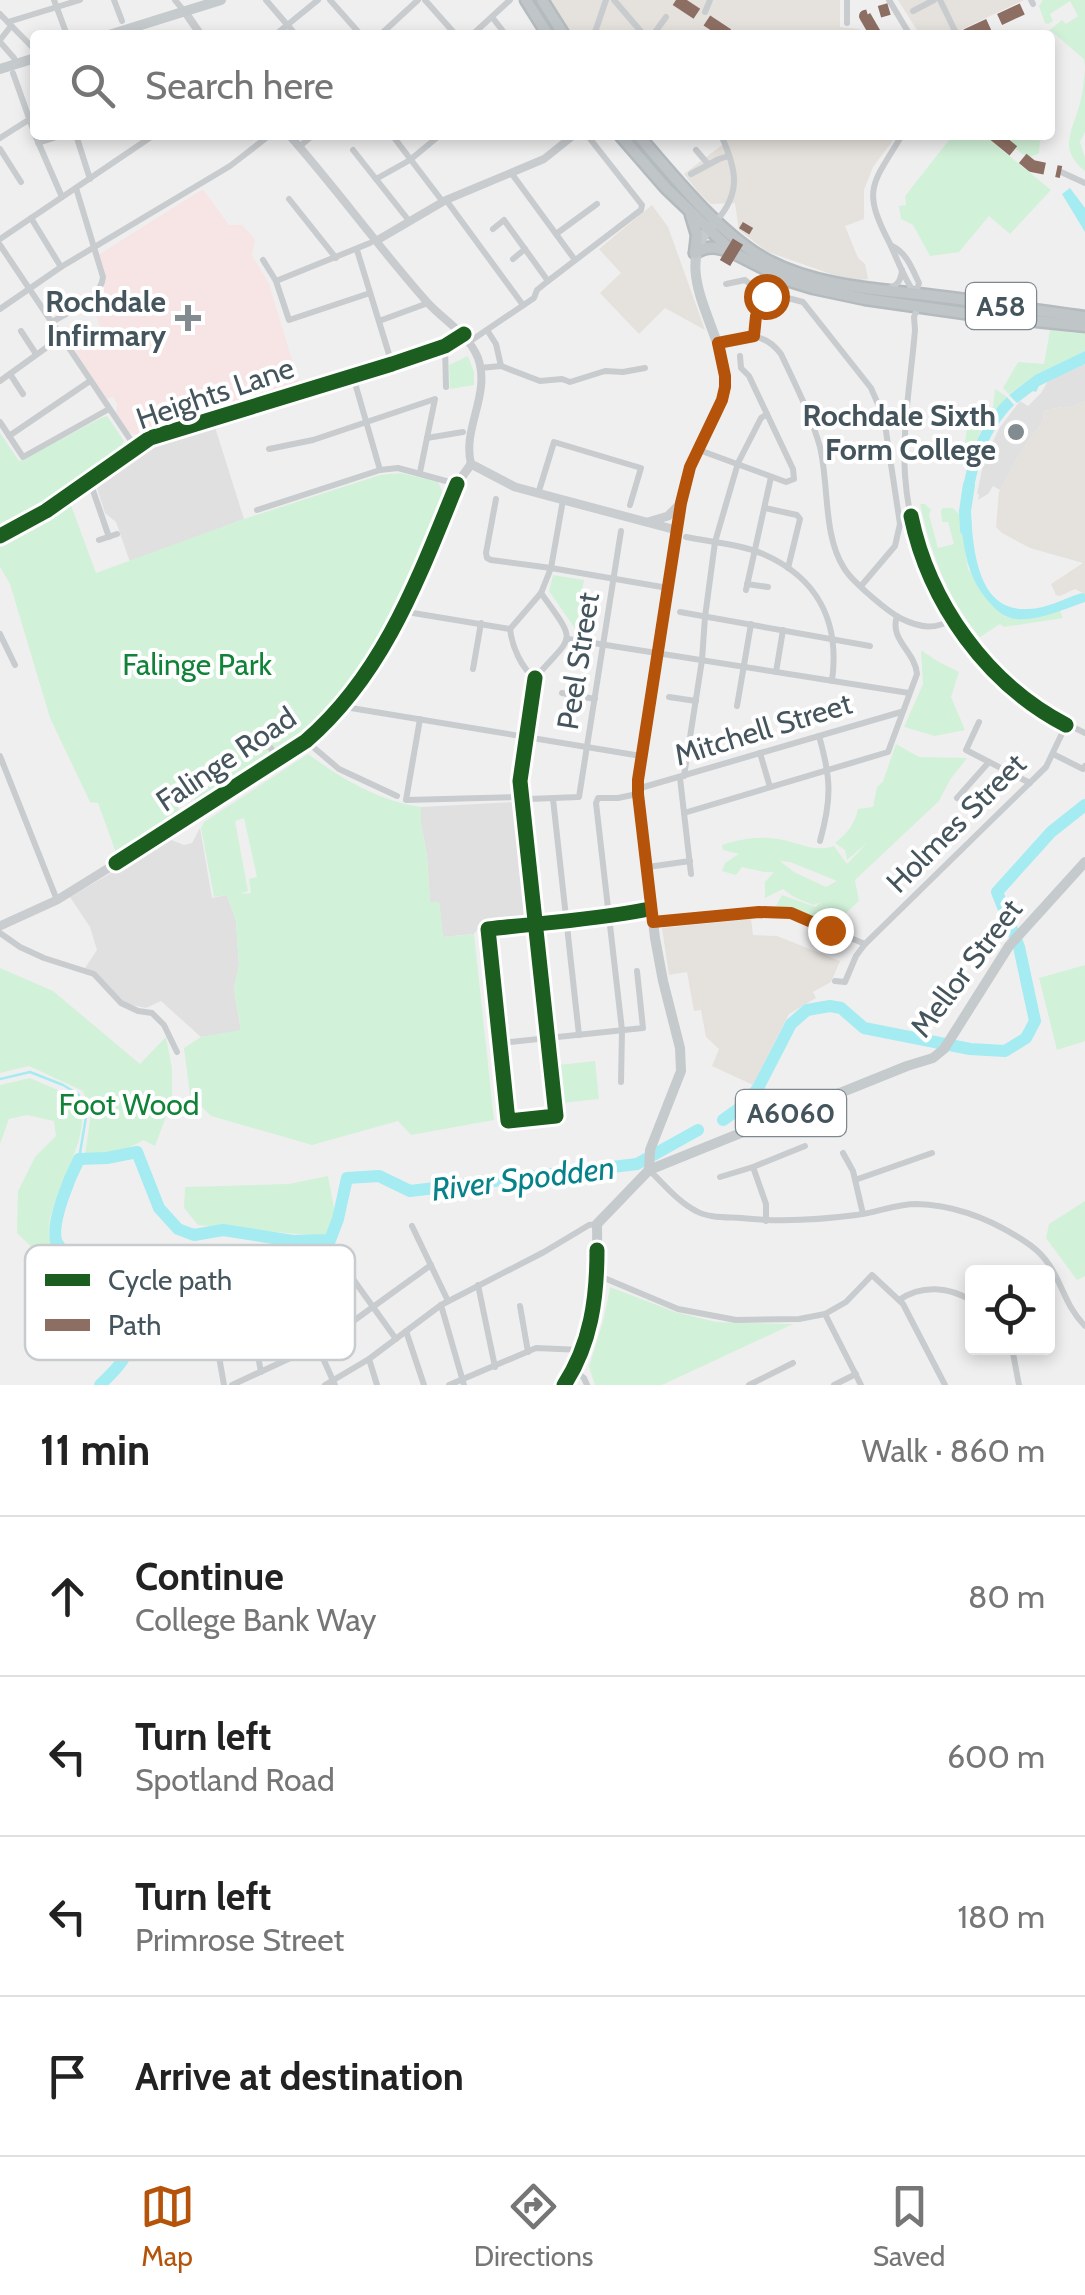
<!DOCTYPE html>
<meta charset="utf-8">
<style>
body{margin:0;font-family:Cabin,sans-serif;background:#f6f6f6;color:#222}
.controls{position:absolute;right:30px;bottom:30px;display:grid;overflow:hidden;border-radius:10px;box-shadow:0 5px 15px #0003}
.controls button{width:90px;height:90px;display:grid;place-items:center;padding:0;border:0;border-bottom:2px solid #e0e0e0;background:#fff;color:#222;font:50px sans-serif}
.stop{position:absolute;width:30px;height:30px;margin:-22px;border:8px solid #b45309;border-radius:50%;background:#fff}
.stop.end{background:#b45309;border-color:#fff;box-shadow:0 2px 10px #0008}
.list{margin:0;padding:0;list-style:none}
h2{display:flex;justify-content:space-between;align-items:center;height:130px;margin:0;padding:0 40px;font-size:42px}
h2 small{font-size:32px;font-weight:400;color:#767676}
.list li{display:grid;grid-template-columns:65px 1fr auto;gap:30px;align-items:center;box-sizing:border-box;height:160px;padding:0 40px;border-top:2px solid #e0e0e0}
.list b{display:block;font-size:38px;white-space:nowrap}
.list p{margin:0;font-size:32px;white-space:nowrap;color:#767676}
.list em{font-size:32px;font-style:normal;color:#767676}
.icon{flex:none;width:55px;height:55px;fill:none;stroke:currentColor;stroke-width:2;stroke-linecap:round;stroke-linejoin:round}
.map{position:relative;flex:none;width:1085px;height:1385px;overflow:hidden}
.search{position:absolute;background:#fff;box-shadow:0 5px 15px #0003;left:30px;right:30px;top:30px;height:110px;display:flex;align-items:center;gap:25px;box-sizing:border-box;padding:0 35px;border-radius:10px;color:#767676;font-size:38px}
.sheet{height:770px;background:#fff}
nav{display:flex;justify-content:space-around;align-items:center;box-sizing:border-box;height:140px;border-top:2px solid #e0e0e0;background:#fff;font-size:28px;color:#767676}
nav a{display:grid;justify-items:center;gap:5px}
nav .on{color:#b45309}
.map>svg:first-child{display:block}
.commercial{fill:#e5e1dc}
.education{fill:#e1e0e1}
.medical{fill:#f7e5e6}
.green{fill:#d2f1d9;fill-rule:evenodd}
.water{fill:#a4ecf1}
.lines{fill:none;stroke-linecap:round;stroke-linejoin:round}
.stream{stroke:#a4ecf1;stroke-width:2.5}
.river{stroke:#a4ecf1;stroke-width:12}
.trunk-casing{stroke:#b4bbbf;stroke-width:15}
.minor{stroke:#c8ccce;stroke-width:6}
.tertiary{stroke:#c8ccce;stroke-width:8}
.secondary{stroke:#c9cdcf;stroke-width:9}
.primary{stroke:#c5cacc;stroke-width:10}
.trunk{stroke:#c0c5c8;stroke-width:10}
.quiet{stroke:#8d6e63;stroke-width:12;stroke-dasharray:25 12;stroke-linecap:butt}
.cycleway-casing{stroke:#fff;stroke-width:21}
.cycleway{stroke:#1b5e20;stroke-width:15}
.route{stroke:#b45309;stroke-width:12}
.poi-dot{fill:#818b90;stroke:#fff;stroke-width:4}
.labels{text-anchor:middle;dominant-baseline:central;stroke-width:8;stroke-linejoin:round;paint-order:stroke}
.shield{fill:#fff;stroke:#7d888e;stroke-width:2.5}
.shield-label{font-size:28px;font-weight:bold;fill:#45555d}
.poi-label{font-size:30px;font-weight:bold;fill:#45555d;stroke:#fff;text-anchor:end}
.street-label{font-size:30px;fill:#45555d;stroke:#fff}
.park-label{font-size:30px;fill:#118339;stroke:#fff}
.water-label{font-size:32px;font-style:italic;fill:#06828a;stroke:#fff}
.key{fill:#fff;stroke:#c7ccce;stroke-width:2.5}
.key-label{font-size:28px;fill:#45555d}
</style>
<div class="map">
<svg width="1085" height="1385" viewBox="0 0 1085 1385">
<rect width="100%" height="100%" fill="#f0efef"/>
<!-- commercial -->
<g class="commercial">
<path d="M546 0H840V27L859 29 871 35H567Z"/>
<path d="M898 0H1024L950 35H920Z"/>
<path d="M726 135H897L873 167 864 190V219L845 226 858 258 865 264 868 279 851 281 768 252 739 230 735 203 711 204 699 193 684 174 722 145Z"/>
<path d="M652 205 668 227 705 330 665 308 639 334 600 293 621 273 599 249Z"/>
<path d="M1085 401V594L1075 589 1060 596 1056 595 1051 584 1083 563 1030 548 1002 533 996 527 999 492 1020 453 1043 421 1044 411 1063 407 1069 408Z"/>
<path d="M751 919 753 935 777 936 840 961 831 982 813 992 816 998 789 1014 753 1085 712 1066 719 1049 706 1037 701 1010 694 1011 687 972 669 975 662 928Z"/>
</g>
<!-- education -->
<g class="education">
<path d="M1085 364V401L1069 408 1062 407 1044 411 1043 421 1020 453 1000 490 993 486 988 494 978 500 979 494H977L984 459 1000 427 1020 401 1028 406 1041 393 1048 381Z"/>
<path d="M214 424 244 519 130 562 116 522 105 513 96 485 136 454 159 440Z"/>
<path d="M516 802 528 920 481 925 474 934 443 937 439 903H430L427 855 421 824V807Z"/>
<path d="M200 828 212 898 227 895 236 921 239 965 234 989 241 1031 201 1037 161 1001 146 1008 122 1003 85 968 97 950 90 927 70 897 169 839 184 845 192 843Z"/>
</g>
<!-- medical -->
<path class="medical" d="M203 189 229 225H242L255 239 252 255 269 284 300 386 137 435 129 433 116 413 117 404 113 397 106 399 73 347 103 336 91 300 104 287 95 257Z"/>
<!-- green -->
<g class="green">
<path d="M1043 0H1085V67L1084 59 1050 30 1062 20 1066 24 1078 16 1070 1 1050 14 1053 21 1048 24 1045 23 1039 6Z"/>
<path d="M1085 69V132L1080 142 1085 158V171C1057 149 1073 130 1080 103 1083 92 1084 80 1085 69Z"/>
<path d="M953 135H984L1051 190 1010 234 989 216 959 252 930 256 913 225 901 219 899 206 906 205 905 196Z"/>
<path d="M1008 135H1033L1040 141 1039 153C1026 163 1015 147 1005 139Z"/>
<path d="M1050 330 1085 334V351L1035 375 1009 394 1003 388 1018 362 1044 364Z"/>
<path d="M468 356 474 372V385L450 389 449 365Z"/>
<path d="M995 389 1007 397 983 426 968 460 963 459 968 418 974 416 975 405 993 407Z"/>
<path d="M107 416 124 441 119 452 33 513 0 530V433L19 461 101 418Z"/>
<path d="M401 473 438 482 446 500 379 647 331 715 231 788 200 808 186 784 170 792 183 817 118 858 98 803 90 802 50 718 10 584 0 567V542L68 502 71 505 96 573 244 519 380 475Z"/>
<path d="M920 504H925L931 510 929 515 938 548 954 544 948 522H942L941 511 943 508H953L960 515 968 569 1006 617 1022 619 1060 610 1063 618 1004 627 1000 624 980 637C947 598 931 553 920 504Z"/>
<path d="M553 575 584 580 576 630 549 591Z"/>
<path d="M921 650 937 661 959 672 951 697 965 730 935 736 904 727 923 684Z"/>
<path d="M896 744 919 757 967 758 950 780 939 801 855 880 859 901 835 923 776 906 782 895 815 907 821 902 813 905 794 897 783 889 765 898V882L774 872H764L742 867 736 875 722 871 725 863 739 854 723 850 722 845C740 839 759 836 778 839 798 842 815 853 834 846L847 864 868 842 847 860 845 850 835 843C847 834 855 823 858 809L873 807 877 787 883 781ZM780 861 790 862 837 881 826 887 794 872Z"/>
<path d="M308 754C342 779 379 801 421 807V824L427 855 430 902H439L443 937 474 934 494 1120 411 1135 398 1121 312 1145 211 1116 190 1095 184 1048 201 1037 241 1030 234 989 239 965 236 921 227 895 214 897 201 828 204 822ZM244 818 257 877 249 879 251 893 240 894 248 891 235 821Z"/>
<path d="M1085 965V1041L1057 1050 1039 978Z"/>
<path d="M0 968 53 991 140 1064 166 1037 172 1069V1101L155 1146 143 1140C126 1152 106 1153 85 1155L91 1113 83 1091 29 1066 0 1073Z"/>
<path d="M595 1061 599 1099 562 1103 558 1065Z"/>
<path d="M30 1078 74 1097C77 1104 82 1112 82 1119 83 1155 39 1212 51 1243 53 1248 57 1252 60 1256L40 1255 17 1233 18 1191 35 1157 56 1136 54 1121 27 1115 9 1119 0 1144V1085Z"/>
<path d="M328 1176 335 1213 330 1237 198 1225 184 1208 185 1187 289 1184Z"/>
<path d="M1085 1201V1276L1077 1280 1046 1238 1049 1224Z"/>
<path d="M610 1287 675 1312 716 1322 793 1324 662 1385H595L589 1367 604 1318Z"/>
</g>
<!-- water -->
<g class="water">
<path d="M1070 188 1085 208V232L1062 194Z"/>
<path d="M1085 351V364L1039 386 1036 392 1033 391 1017 403 1009 395 1035 375Z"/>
<path d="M1007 397 1014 405C988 432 978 462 972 499H961C967 460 978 426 1007 397Z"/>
<path d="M960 515 971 518C974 554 979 612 1028 609 1046 609 1065 598 1082 593L1085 594V602C1064 609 1039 621 1016 619 1005 618 997 611 990 603 966 577 964 548 960 515Z"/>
</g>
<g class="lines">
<!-- stream -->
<path class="stream" d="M0 1079 30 1072 63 1085 78 1094 86 1117 79 1159"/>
<!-- river -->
<g class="river">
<path d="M966 530 965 511 969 485"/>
<path d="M723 1120 744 1105 758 1088 791 1024 807 1010 830 1006 841 1008 864 1028 970 1049 1005 1051 1026 1038 1035 1021 1019 947 997 892 1051 832 1085 805"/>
<path d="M100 1385C108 1377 116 1370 122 1361 139 1334 135 1296 130 1265L65 1255C64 1253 57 1243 56 1241 51 1221 70 1177 79 1159L107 1158 137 1152 159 1208 178 1229 194 1235 223 1230 293 1241 330 1240 338 1219 347 1178 379 1176 410 1191 637 1164 698 1130"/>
</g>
<defs>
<g id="trunk">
<path d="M526 0 548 35"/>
<path d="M542 0 564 35"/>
<path d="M620 135 666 188 734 253 787 280 813 288 865 299 978 315 1085 326"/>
<path d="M638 135C673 176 716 230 763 258 809 284 867 289 918 294 974 300 1030 310 1085 317"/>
<path d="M691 215 697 235 695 253"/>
<path d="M695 253C708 245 717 247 731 252"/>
</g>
</defs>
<!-- trunk casing -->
<use href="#trunk" class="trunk-casing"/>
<!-- minor -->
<g class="minor">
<path d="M54 0 67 35"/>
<path d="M114 0 122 21"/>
<path d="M175 0 184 11"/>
<path d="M266 0 296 35"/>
<path d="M330 0 361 35"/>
<path d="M425 0 456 35"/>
<path d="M614 0 644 35"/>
<path d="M847 0V23"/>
<path d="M889 0 910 35"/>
<path d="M940 0 957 35"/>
<path d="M1031 0 1033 4"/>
<path d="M913 11 934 0"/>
<path d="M705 12 710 0"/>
<path d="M0 14 35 50"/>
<path d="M492 17 506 35"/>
<path d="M8 22 80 0"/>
<path d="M275 35 318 0"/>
<path d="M380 35 418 0"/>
<path d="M472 35 510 0"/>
<path d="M594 35 606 0"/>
<path d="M653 35 666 17"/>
<path d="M0 40 11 26"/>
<path d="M0 42 14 58"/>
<path d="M13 73 35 135"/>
<path d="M35 135 62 197"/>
<path d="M76 135 90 179"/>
<path d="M392 135 443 202"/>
<path d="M902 135C873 184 861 188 889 242 897 258 903 277 914 292"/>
<path d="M0 138 30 119"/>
<path d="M38 143 63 135"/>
<path d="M299 147 313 135"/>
<path d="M0 149 21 182"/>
<path d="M353 150 410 222"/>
<path d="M696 150 708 164"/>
<path d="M1061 172 1085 183"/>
<path d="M512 174 575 260"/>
<path d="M691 174 719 159 729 156"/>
<path d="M376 179 410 160 440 135"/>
<path d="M289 199 336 258"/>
<path d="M446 200 523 305"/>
<path d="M31 218 61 267"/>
<path d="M717 220C742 192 736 168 721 135"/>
<path d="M493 229 504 220 548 281"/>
<path d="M556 234 597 204"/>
<path d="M0 239 154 135"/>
<path d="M0 245 136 448"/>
<path d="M892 246C907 253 912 269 919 283L916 293"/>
<path d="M357 250 392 364"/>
<path d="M513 259 525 249"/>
<path d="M263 260 276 281 289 320 370 293"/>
<path d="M276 281 370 243"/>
<path d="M726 284 745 280 769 300"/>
<path d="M887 289C897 286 901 281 902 270"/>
<path d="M918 307 914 317 915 330C911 378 902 427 905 475 913 589 983 685 1085 733"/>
<path d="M0 309 61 267 230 166 270 135"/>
<path d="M379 321 428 303"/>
<path d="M52 322C70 311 101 299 103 277L76 188"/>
<path d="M487 330 496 344 501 366"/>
<path d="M21 331 36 354"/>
<path d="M755 336 756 316 769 300 780 296 803 302 871 388 884 418 900 524 895 546 861 586"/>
<path d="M469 342 534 298 537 290 548 281 641 210 642 205 587 135"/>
<path d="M718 343C744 337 762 329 781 354 795 384 811 415 820 447 829 484 823 536 844 568 849 577 858 584 865 591 877 601 888 612 902 619 921 628 935 630 953 619"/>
<path d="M445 346 446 387"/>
<path d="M480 368 501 366 540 381 562 379 570 382 605 371 623 372 645 368"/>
<path d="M10 374 23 394"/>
<path d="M353 376 380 470"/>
<path d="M0 381 61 337"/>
<path d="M0 422 23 457 109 409"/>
<path d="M9 436 90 381"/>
<path d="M427 438 463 432"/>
<path d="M269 449 313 440 435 399 420 472"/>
<path d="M699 450 786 482 794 479 793 469 749 376 741 368 740 356"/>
<path d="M89 479 109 537"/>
<path d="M538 494 554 442 641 468 630 505"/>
<path d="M496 499 486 553 487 558 491 560 551 568 668 588"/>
<path d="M765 508 797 515 800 519 788 568"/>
<path d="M257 510 380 470 398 468 457 484"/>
<path d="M0 536 46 511 150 438 392 364 445 346 464 334"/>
<path d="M686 537C710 542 740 544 763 554 818 578 840 622 832 681"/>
<path d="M99 540 117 534"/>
<path d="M747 584 768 587"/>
<path d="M746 590 771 477"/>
<path d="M541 593C578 645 574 633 535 678 521 668 512 646 510 629Z"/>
<path d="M541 593 551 568 563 500"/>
<path d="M680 612 870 646"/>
<path d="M413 613 510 629"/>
<path d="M0 634 15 665"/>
<path d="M568 639 909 693"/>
<path d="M473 669 481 623"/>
<path d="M776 672 783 630"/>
<path d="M535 678 520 781 556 1116 508 1121 488 929C540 923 593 920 644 910"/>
<path d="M562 693 595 699"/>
<path d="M669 697 696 701"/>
<path d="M737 706 751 624"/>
<path d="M351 708 641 756"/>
<path d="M420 719 406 800 521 797"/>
<path d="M979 722 966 750 1030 783"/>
<path d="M819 736C831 778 832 798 820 841"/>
<path d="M242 741 270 747 278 759"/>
<path d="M306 741 339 769 397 796"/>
<path d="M760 753 770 787"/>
<path d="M1053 754 1083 769 1085 766"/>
<path d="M0 756 57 900"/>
<path d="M684 776 702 660 705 617 715 542 738 463 761 418 767 414"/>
<path d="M680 778 691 874"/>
<path d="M637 789 901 712"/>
<path d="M957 798 989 762"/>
<path d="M529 799 579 797 621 531"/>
<path d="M553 799 579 1035"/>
<path d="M684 813 888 752 917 674C915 651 889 640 897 616"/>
<path d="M648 867 690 861"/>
<path d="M653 922 759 912 791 913 865 944"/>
<path d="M0 933 20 947 44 958 94 974 121 1003 138 1011 152 1013 164 1025 177 1052"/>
<path d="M835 981 845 982 856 956 865 944 1046 767 1066 725"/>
<path d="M500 1043 643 1028 637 971"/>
<path d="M621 1082 622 1030 596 803 598 798H618L637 794"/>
<path d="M843 1153 853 1171 863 1214"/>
<path d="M753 1167 766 1204V1221"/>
<path d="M650 1171C664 1184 678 1202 696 1211 708 1218 727 1217 741 1218 778 1222 818 1220 856 1215 875 1213 896 1204 916 1204 957 1205 997 1222 1030 1245 1062 1268 1059 1300 1085 1326"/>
<path d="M720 1177 753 1167 805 1146"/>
<path d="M855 1180 932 1153"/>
<path d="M412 1226 448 1301"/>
<path d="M343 1265 396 1339"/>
<path d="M597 1275 678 1309 736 1320 799 1319 825 1314 846 1302 872 1275 903 1304 945 1385"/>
<path d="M478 1285 495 1367"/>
<path d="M899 1300C922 1284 950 1287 972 1301"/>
<path d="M441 1305 464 1385"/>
<path d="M520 1306 528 1352"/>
<path d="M825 1314 861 1385"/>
<path d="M306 1318 319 1344"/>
<path d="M406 1331 424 1385"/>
<path d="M317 1345 335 1385"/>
<path d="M1012 1348 1019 1385"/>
<path d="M369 1359 377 1385"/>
<path d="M574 1370 584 1378 587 1385"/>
<path d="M224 1385 207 1288 244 1282 261 1372"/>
<path d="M232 1385 323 1343 431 1265"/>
<path d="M325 1385 369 1359 441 1305 544 1252 589 1225 597 1224"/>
<path d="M449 1385 536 1348 582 1350"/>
<path d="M749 1385 793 1363"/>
<path d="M834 1385 856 1374"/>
</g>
<!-- tertiary -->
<g class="tertiary">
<path d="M185 12 201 35"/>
<path d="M289 135C337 189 379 248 427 302 444 321 468 333 478 358 491 395 462 428 471 464"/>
<path d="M376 241 446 200 544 159 574 135"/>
</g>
<!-- secondary -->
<g class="secondary">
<path d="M648 522 668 516 681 503"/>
<path d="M0 926 57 900 170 830 306 741 333 718 382 651 404 608 457 484 471 464 515 487 676 530"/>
</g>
<!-- primary -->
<g class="primary">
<path d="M109 35 221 0"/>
<path d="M0 69 35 58"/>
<path d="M649 1170 907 1066 933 1058 944 1049 1009 946 1085 862"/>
<path d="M564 1385C596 1336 598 1280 597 1224L649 1170 650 1150 681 1071 680 1048 663 981 655 938 637 789 681 503C684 491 686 477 691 465 701 438 726 409 725 379 723 328 668 269 713 224"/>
</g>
<!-- trunk -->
<use href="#trunk" class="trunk"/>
<!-- quiet -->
<g class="quiet">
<path d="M676 0 729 35"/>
<path d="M876 35 865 16 889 9"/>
<path d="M966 35 1033 4"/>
<path d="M994 135 1032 166 1061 172"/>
<path d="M725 263 748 225"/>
</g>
<defs>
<g id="cycleway">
<path d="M911 516C929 603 987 684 1066 725"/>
<path d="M0 536 46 511 150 438 392 364 445 346 464 334"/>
<path d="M535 678 520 781 556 1116 508 1121 488 929C540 923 593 920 644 910"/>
<path d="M116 863 306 741C384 674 419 577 457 484"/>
<path d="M564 1385C591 1344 597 1298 597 1250"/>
</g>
</defs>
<!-- cycleway casing -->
<use href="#cycleway" class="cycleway-casing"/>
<!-- cycleway -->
<use href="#cycleway" class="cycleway"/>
</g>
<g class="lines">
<!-- route -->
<path class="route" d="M766 296 768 300 756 316 754 336 718 343 725 376V387L722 400 690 467 681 503 638 780V794L653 922 759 912 791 913 830 930"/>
</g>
<!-- markers -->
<g class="poi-dot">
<path d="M183 303h10v10h10v10h-10v10h-10v-10h-10v-10h10z"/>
<circle cx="1016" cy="432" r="10"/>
</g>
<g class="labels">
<!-- shield labels -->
<g class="shield">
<rect x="966" y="283" width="70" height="46" rx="8"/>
<rect x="736" y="1090" width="110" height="46" rx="8"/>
</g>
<g class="shield-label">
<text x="1001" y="306">A58</text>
<text x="791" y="1113">A6060</text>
</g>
<!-- poi labels -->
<g class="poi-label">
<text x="166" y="301">Rochdale<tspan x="166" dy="34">Infirmary</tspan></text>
<text x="996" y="415">Rochdale Sixth<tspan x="996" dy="34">Form College</tspan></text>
</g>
<!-- street labels -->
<g class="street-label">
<text transform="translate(215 393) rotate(-19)">Heights Lane</text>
<text transform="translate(578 661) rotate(-81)">Peel Street</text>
<text transform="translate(763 729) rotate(-17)">Mitchell Street</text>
<text transform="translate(226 759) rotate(-34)">Falinge Road</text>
<text transform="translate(956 823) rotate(-45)">Holmes Street</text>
<text transform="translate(966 968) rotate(-53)">Mellor Street</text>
</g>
<!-- park labels -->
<g class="park-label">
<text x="197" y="664">Falinge Park</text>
<text x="129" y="1104">Foot Wood</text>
</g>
<!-- water labels -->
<g class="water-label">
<text transform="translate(523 1178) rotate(-7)">River Spodden</text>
</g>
</g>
<!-- legend -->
<rect x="25" y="1245" width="330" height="115" rx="15" class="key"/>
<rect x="45" y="1274" width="45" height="12" fill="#1b5e20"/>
<rect x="45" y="1319" width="45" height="12" fill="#8d6e63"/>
<g class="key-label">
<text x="108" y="1290">Cycle path</text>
<text x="108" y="1335">Path</text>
</g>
</svg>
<div class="controls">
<button><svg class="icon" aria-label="locate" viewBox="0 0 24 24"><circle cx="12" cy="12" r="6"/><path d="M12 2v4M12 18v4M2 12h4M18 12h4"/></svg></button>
</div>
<div class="stop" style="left:766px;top:296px"></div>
<div class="stop end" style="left:830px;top:930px"></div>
<div class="search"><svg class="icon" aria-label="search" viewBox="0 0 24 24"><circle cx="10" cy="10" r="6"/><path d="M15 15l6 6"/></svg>Search here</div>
</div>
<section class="sheet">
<h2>11 min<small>Walk · 860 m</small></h2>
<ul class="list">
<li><svg class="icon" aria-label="ahead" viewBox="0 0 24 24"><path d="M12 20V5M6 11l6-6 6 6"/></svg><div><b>Continue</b><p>College Bank Way</p></div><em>80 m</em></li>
<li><svg class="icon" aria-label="left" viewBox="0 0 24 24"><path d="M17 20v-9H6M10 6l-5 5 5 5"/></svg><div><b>Turn left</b><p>Spotland Road</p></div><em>600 m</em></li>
<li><svg class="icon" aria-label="left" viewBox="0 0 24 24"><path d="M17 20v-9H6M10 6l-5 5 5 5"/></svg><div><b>Turn left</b><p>Primrose Street</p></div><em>180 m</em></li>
<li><svg class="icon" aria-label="arrive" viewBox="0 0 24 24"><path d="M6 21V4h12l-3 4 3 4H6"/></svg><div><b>Arrive at destination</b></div></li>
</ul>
</section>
<nav>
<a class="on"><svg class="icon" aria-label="map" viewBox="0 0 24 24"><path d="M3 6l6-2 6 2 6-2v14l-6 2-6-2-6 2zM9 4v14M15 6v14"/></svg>Map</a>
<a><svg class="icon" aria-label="directions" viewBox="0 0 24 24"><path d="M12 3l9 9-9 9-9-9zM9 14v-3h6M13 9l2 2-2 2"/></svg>Directions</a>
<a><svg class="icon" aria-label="saved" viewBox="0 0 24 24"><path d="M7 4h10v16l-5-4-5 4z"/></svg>Saved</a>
</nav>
